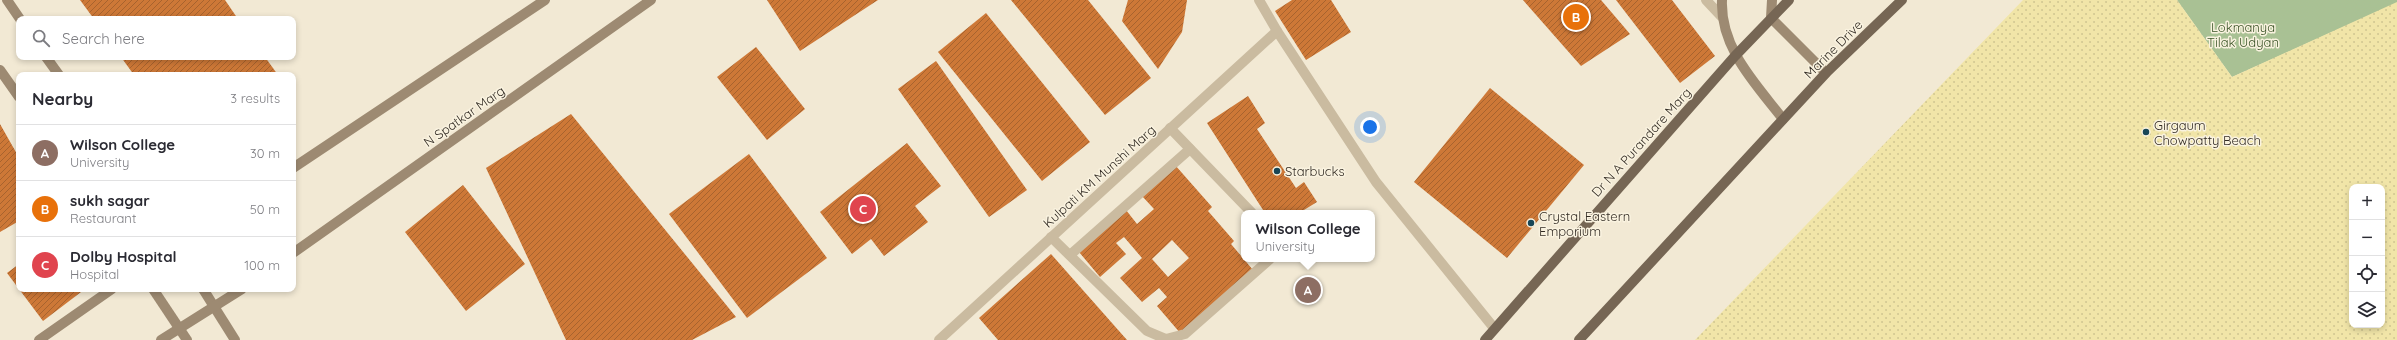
<!DOCTYPE html>
<meta charset="utf-8">
<style>
body{margin:0;font-family:Quicksand,sans-serif;background:#f2f2f3;color:#2b2b33}
.controls{position:absolute;right:12px;bottom:12px;display:grid;overflow:hidden;border-radius:8px;box-shadow:0 2px 6px #0003}
.controls button{width:36px;height:36px;display:grid;place-items:center;padding:0;border:0;border-bottom:1px solid #e1e1e2;background:#fff;color:#2b2b33;font:20px sans-serif}
.you{position:absolute;left:1370px;top:127px;width:14px;height:14px;margin:-10px;border:3px solid #fff;border-radius:50%;background:#1a73e8;box-shadow:0 0 0 6px #1a73e833}
.badge{display:grid;place-items:center;width:26px;height:26px;border-radius:50%;background:#b45309;color:#fff;font-size:13px;font-weight:700}
.pin{position:absolute;translate:-50% -50%;border:2px solid #fff;box-shadow:0 1px 4px #0006}
.popup{position:absolute;left:1241px;top:210px;width:134px;height:52px;box-sizing:border-box;display:grid;place-content:center;border-radius:8px;background:#fff;filter:drop-shadow(0 1px 3px #0005);font-size:13px;white-space:nowrap;color:#7c7c81}
.popup b{font-size:15px;color:#2b2b33}
.popup::after{content:'';position:absolute;left:50%;top:100%;margin-left:-8px;border:8px solid transparent;border-top-color:#fff}
.list{margin:0;padding:0;list-style:none}
h2{display:flex;justify-content:space-between;align-items:center;height:52px;margin:0;padding:0 16px;font-size:17px}
h2 small{font-size:13px;font-weight:400;color:#7c7c81}
.list li{display:grid;grid-template-columns:26px 1fr auto;gap:12px;align-items:center;box-sizing:border-box;height:56px;padding:0 16px;border-top:1px solid #e1e1e2}
.list b{display:block;font-size:15px;white-space:nowrap}
.list p{margin:0;font-size:13px;white-space:nowrap;color:#7c7c81}
.list em{font-size:13px;font-style:normal;color:#7c7c81}
.icon{flex:none;width:22px;height:22px;fill:none;stroke:currentColor;stroke-width:2;stroke-linecap:round;stroke-linejoin:round}
.map{position:relative;flex:none;width:2397px;height:340px;overflow:hidden}
.search{position:absolute;background:#fff;box-shadow:0 2px 6px #0003;left:16px;top:16px;width:280px;height:44px;display:flex;align-items:center;gap:10px;box-sizing:border-box;padding:0 14px;border-radius:8px;color:#7c7c81;font-size:15px}
.panel{position:absolute;background:#fff;box-shadow:0 2px 6px #0003;left:16px;top:72px;width:280px;height:220px;border-radius:8px}
.map>svg:first-child{display:block}
.green{fill:#a9c194}
.sand{fill:url(#sand-dots);fill-rule:evenodd}
.building{fill:url(#building-hatch);fill-rule:evenodd}
.lines{fill:none;stroke-linecap:round;stroke-linejoin:round}
.street{stroke:#cabba0;stroke-width:10}
.secondary{stroke:#9d8a72;stroke-width:10}
.primary{stroke:#766654;stroke-width:10}
.poi-dot{fill:#184656;stroke:#faf3e0;stroke-width:1.5}
.labels{text-anchor:middle;dominant-baseline:central;stroke-width:3;stroke-linejoin:round;paint-order:stroke}
.park-label{font-size:13px;fill:#3a5326;stroke:#faf3e0}
.street-label{font-size:13px;fill:#332c24;stroke:#faf3e0}
.poi-label{font-size:13px;fill:#332c24;stroke:#faf3e0;text-anchor:start}
</style>
<div class="map">
<svg width="2397" height="340" viewBox="0 0 2397 340">
<defs>
<pattern id="sand-dots" width="8" height="8" patternUnits="userSpaceOnUse"><rect width="8" height="8" fill="#f1e5a8"/><path d="M2 2h.1M6 6h.1" fill="none" stroke="#cfc590" stroke-width="1.8" stroke-linecap="round"/></pattern>
<pattern id="building-hatch" width="6" height="6" patternUnits="userSpaceOnUse"><rect width="6" height="6" fill="#cd7837"/><path d="M-1 1l2-2M0 6l6-6M5 7l2-2" fill="none" stroke="#a7632e"/></pattern>
</defs>
<rect width="100%" height="100%" fill="#f2e9d4"/>
<!-- green -->
<path class="green" d="M2177 0H2397V3L2232 77Z"/>
<!-- sand -->
<path class="sand" d="M2023 0H2177L2232 77 2397 2V340H1695ZM2352 187H2382V325H2352Z"/>
<!-- building -->
<g class="building">
<path d="M80 0H225L238 19H94Z"/>
<path d="M767 0H878L800 51Z"/>
<path d="M1011 0H1088L1151 78 1105 115Z"/>
<path d="M1128 0H1187L1182 32 1158 69 1122 21Z"/>
<path d="M1292 0H1331L1351 32 1306 60 1275 11Z"/>
<path d="M1523 0H1601L1630 34 1581 66Z"/>
<path d="M1616 0H1672L1715 56 1680 83Z"/>
<path d="M986 13 1090 142 1042 181 938 52Z"/>
<path d="M756 47 805 109 767 140 717 77Z"/>
<path d="M121 57H265L278 75H134Z"/>
<path d="M936 61 1027 190 989 217 898 89Z"/>
<path d="M1490 88 1584 165 1507 258 1414 182Z"/>
<path d="M1248 96 1265 123 1257 129 1296 188 1304 182 1317 202 1299 213H1265L1207 123Z"/>
<path d="M571 114 736 317 692 340H566L486 168Z"/>
<path d="M0 124 17 154 19 153V221L0 232Z"/>
<path d="M907 143 941 186 915 206 928 222 884 256 871 239 852 254 820 212Z"/>
<path d="M749 154 827 258 747 318 669 214Z"/>
<path d="M1175 165 1212 207 1208 211 1234 241 1231 244 1253 270 1181 334 1157 306 1167 297 1159 288 1142 302 1120 278 1142 258 1124 237 1116 243 1126 254 1100 277 1079 252 1126 210 1137 224 1154 209 1142 196ZM1172 240 1189 258 1168 277 1152 259Z"/>
<path d="M463 185 525 264 466 311 405 232Z"/>
<path d="M1051 254 1127 340H998L979 318Z"/>
<path d="M19 264V289L7 273Z"/>
<path d="M19 289H85L43 321Z"/>
</g>
<g class="lines">
<!-- street -->
<g class="street">
<path d="M1259 0 1277 31 1376 182 1494 328"/>
<path d="M1706 0 1721 16"/>
<path d="M1170 128 1252 213"/>
<path d="M1051 237 1147 331 1166 339 1185 334 1270 259"/>
<path d="M1070 255 1190 149"/>
<path d="M939 340 1277 31"/>
</g>
<!-- secondary -->
<g class="secondary">
<path d="M7 0 20 19"/>
<path d="M1722 0C1720 48 1755 83 1783 119"/>
<path d="M1772 0 1771 18 1826 73"/>
<path d="M46 57 59 75"/>
<path d="M0 70 19 97"/>
<path d="M293 168 545 0"/>
<path d="M293 253 651 0"/>
<path d="M153 289 187 340"/>
<path d="M203 289 235 340"/>
<path d="M39 340 112 289"/>
<path d="M161 340 242 289"/>
</g>
<!-- primary -->
<g class="primary">
<path d="M1485 340 1735 56 1789 0"/>
<path d="M1579 340 1826 73 1902 0"/>
</g>
</g>
<!-- markers -->
<g class="poi-dot">
<circle cx="2146" cy="132" r="4"/>
<circle cx="1277" cy="171" r="4"/>
<circle cx="1531" cy="223" r="4"/>
</g>
<g class="labels">
<!-- park labels -->
<g class="park-label">
<text x="2243" y="27">Lokmanya<tspan x="2243" dy="15">Tilak Udyan</tspan></text>
</g>
<!-- street labels -->
<g class="street-label">
<text transform="translate(1833 49) rotate(-45)">Marine Drive</text>
<text transform="translate(464 116) rotate(-35)">N Spatkar Marg</text>
<text transform="translate(1641 142) rotate(-48)">Dr N A Purandare Marg</text>
<text transform="translate(1099 176) rotate(-42)">Kulpati KM Munshi Marg</text>
</g>
<!-- poi labels -->
<g class="poi-label">
<text x="2154" y="125">Girgaum<tspan x="2154" dy="15">Chowpatty Beach</tspan></text>
<text x="1285" y="171">Starbucks</text>
<text x="1539" y="216">Crystal Eastern<tspan x="1539" dy="15">Emporium</tspan></text>
</g>
</g>
</svg>
<div class="controls">
<button>+</button>
<button>−</button>
<button><svg class="icon" aria-label="locate" viewBox="0 0 24 24"><circle cx="12" cy="12" r="6"/><path d="M12 2v4M12 18v4M2 12h4M18 12h4"/></svg></button>
<button><svg class="icon" aria-label="layers" viewBox="0 0 24 24"><path d="M12 4l9 5-9 5-9-5zM3 14l9 5 9-5"/></svg></button>
</div>
<div class="you"></div>
<div class="pin badge" style="left:1308px;top:290px;background:#8d6e63">A</div>
<div class="popup"><b>Wilson College</b>University</div>
<div class="pin badge" style="left:1576px;top:17px;background:#e8710a">B</div>
<div class="pin badge" style="left:863px;top:209px;background:#e0444e">C</div>
<div class="search"><svg class="icon" aria-label="search" viewBox="0 0 24 24"><circle cx="10" cy="10" r="6"/><path d="M15 15l6 6"/></svg>Search here</div>
<section class="panel">
<h2>Nearby<small>3 results</small></h2>
<ul class="list">
<li><span class="badge" style="background:#8d6e63">A</span><div><b>Wilson College</b><p>University</p></div><em>30 m</em></li>
<li><span class="badge" style="background:#e8710a">B</span><div><b>sukh sagar</b><p>Restaurant</p></div><em>50 m</em></li>
<li><span class="badge" style="background:#e0444e">C</span><div><b>Dolby Hospital</b><p>Hospital</p></div><em>100 m</em></li>
</ul>
</section>
</div>
